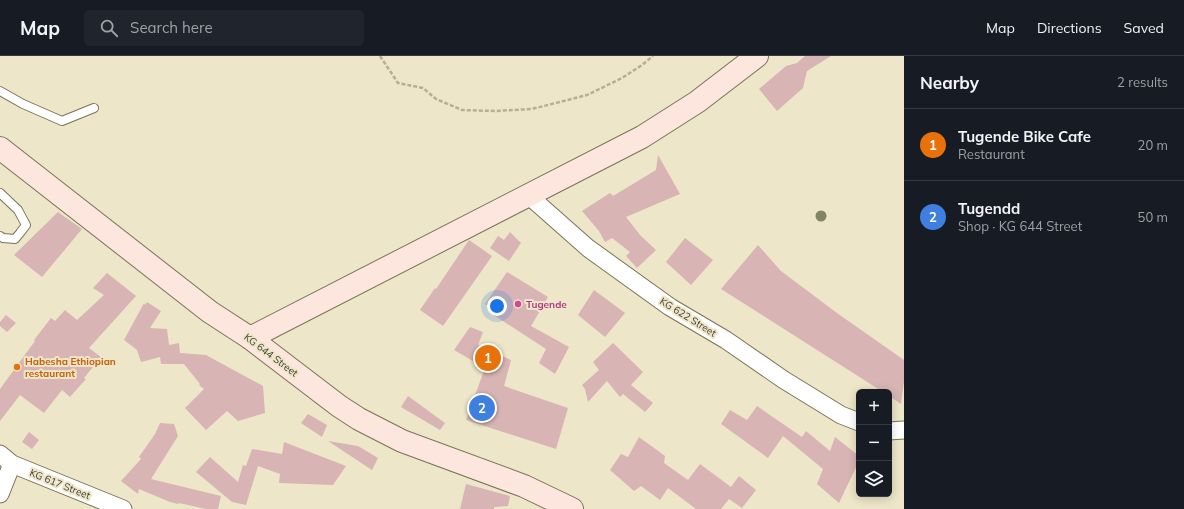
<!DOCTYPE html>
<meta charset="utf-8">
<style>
body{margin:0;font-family:Mulish,sans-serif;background:#20242c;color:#f1f3f6}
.controls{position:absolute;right:12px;bottom:12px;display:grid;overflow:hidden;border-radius:6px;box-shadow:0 2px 10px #0003}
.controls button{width:36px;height:36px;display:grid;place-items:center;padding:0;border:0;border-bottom:1px solid #363941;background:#171b24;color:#f1f3f6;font:20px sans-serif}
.you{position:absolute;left:497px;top:250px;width:14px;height:14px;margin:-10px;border:3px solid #fff;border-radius:50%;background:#1a73e8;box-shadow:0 0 0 6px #1a73e833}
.badge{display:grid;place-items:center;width:26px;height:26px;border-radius:50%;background:#95b890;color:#fff;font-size:13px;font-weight:700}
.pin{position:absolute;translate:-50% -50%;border:2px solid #fff;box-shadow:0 1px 4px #0006}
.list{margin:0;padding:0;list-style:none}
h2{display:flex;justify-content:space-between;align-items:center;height:52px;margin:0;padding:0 16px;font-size:17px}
h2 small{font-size:13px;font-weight:400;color:#9ea1a6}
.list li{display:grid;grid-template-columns:26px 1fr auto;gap:12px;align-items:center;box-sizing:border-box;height:72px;padding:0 16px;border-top:1px solid #363941}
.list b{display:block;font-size:15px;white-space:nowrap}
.list p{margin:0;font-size:13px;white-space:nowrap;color:#9ea1a6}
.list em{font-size:13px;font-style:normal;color:#9ea1a6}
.icon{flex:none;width:22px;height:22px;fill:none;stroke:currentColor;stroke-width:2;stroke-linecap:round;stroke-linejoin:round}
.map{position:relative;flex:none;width:904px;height:453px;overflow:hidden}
header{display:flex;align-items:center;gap:24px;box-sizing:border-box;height:56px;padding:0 20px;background:#171b24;border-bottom:1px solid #363941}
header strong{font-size:19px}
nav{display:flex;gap:22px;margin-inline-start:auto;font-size:14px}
.search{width:280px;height:36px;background:#20242c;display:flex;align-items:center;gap:10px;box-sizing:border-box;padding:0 14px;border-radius:6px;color:#9ea1a6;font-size:15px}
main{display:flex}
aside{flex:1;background:#171b24}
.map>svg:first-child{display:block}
.building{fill:#d8b5b4}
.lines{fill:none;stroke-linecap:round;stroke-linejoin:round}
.lane-casing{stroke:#797357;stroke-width:10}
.street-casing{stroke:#797357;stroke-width:19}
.secondary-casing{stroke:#797357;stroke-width:24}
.path{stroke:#b5af97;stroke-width:2.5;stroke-dasharray:4 2;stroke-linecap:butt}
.lane{stroke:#fff;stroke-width:8}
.street{stroke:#fff;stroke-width:17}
.secondary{stroke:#fde6de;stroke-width:22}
.tree{fill:#828463}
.hotel-dot{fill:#d1479c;stroke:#ede6c8;stroke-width:1.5}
.food-dot{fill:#e8710a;stroke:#ede6c8;stroke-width:1.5}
.labels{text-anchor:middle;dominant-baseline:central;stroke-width:4;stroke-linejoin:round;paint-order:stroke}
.hotel-label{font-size:10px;font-weight:bold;fill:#b23c85;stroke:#ede6c8;text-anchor:start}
.street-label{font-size:10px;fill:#3e3b2f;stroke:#ede6c8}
.food-label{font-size:10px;font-weight:bold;fill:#c56008;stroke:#ede6c8;text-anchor:start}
</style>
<header>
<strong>Map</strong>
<div class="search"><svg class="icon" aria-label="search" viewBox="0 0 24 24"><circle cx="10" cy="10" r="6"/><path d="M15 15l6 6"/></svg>Search here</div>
<nav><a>Map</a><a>Directions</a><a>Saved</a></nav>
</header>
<main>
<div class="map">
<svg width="904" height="453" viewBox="0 0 904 453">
<rect width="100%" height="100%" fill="#ede6c8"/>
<!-- building -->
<g class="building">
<path d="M805 0H831L807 15 803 32 777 55 759 33 786 10 797 7Z"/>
<path d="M658 99 680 138 626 161 640 179 656 194 637 212 626 200 630 196 612 182 605 186 599 175 582 155 610 137 613 140 656 114Z"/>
<path d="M58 156 82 173 42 221 14 199Z"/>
<path d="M510 176 521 187 509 205 490 192 498 180 504 184Z"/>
<path d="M685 182 713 204 691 229 666 206Z"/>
<path d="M469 184 492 200 443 270 420 254 435 232 436 233Z"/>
<path d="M758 189 781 215 837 257 904 304V326L901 348 889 340V336H883L721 233Z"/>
<path d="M507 216 548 241 531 270 569 291 555 318 539 307 546 293 489 256 491 252 485 248Z"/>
<path d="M107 217 136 240 89 292 101 301 84 322 86 323 70 341 62 334 44 357 20 339 0 365V333L35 285 34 284 51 262 55 265 65 254 77 264 104 239 93 232Z"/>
<path d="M594 234 625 257 605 281 578 259Z"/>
<path d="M147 246 161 255 150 272 167 273 169 289 179 287 180 297 206 299 263 330 265 357 238 365 227 355 206 374 185 352 204 333 199 329 200 328 184 308H161L160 301 141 306 137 294 124 284 144 247 145 249Z"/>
<path d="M6 259 16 267 7 276 0 270V266Z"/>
<path d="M470 271 483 276 478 289 511 304 504 330 568 352 556 393 466 364 485 312 454 294Z"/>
<path d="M613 287 643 316 631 329 653 347 645 356 623 338 620 341 607 325 588 346 585 333 582 329 599 314 593 306Z"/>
<path d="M408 340 445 367 440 374 401 351Z"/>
<path d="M757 350 802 381 806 375 830 395 835 381 859 400V405L839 447 817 428 823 413 783 380 768 402 721 368 730 354 747 364Z"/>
<path d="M308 358 327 369 322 381 301 367Z"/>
<path d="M160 367 174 368 178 380 151 423 221 440 218 453H206L179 447 178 448 170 446 139 433 138 438 121 425 141 403 139 401 155 378Z"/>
<path d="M29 376 39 384 32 393 22 386Z"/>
<path d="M639 381 665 400 664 407 688 424 700 408 731 431 739 420 756 434 742 452 729 443 721 453H696L668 432 660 444 641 430 634 435 610 414 621 398 628 401Z"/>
<path d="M328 385 358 390 378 402 372 414Z"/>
<path d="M284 386 346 410 333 429 279 427 280 418 258 410 246 449 232 446 196 416 210 401 238 426 243 409 246 410 252 393 282 398Z"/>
<path d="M466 428 510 440 508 450 494 451V453H460Z"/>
</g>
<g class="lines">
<defs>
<g id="lane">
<path d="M0 35 23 48 62 65 94 52"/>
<path d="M0 137 18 154 26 169 20 177 15 183 3 182 0 180"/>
</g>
<g id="street">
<path d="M528 139 588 192 670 251 726 284 784 324 841 359 859 366"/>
<path d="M889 375 904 374"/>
<path d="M0 398 12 408 123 453"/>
<path d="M0 438 12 408"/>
</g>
<g id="secondary">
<path d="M0 92 210 256 250 282 339 350 359 363 402 385 524 430 572 453"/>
<path d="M250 282 642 81 697 46 757 0"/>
</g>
</defs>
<!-- lane casing -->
<use href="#lane" class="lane-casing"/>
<!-- street casing -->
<use href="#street" class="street-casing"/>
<!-- secondary casing -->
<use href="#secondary" class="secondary-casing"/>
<!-- path -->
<path class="path" d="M380 0 398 27 423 32 436 43 462 54 495 55 532 53 587 39 622 22 642 9 653 0"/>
<!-- lane -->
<use href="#lane" class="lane"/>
<!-- street -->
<use href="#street" class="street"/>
<!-- secondary -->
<use href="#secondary" class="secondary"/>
</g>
<!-- trees -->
<circle class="tree" cx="821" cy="160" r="5.5"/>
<!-- markers -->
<circle class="hotel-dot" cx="518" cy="248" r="4"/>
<circle class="food-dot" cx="17" cy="311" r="4"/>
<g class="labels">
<!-- hotel labels -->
<g class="hotel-label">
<text x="526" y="248">Tugende</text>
</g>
<!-- street labels -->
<g class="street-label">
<text transform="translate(688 261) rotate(32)">KG 622 Street</text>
<text transform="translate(271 299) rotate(37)">KG 644 Street</text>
<text transform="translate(60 428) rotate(22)">KG 617 Street</text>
</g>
<!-- food labels -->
<g class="food-label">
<text x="25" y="305">Habesha Ethiopian<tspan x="25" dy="12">restaurant</tspan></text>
</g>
</g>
</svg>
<div class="controls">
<button>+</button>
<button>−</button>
<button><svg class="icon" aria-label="layers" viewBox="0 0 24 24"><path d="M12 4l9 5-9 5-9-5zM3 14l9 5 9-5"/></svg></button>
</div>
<div class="you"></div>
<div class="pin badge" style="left:488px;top:302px;background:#e8710a">1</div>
<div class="pin badge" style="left:482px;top:352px;background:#3f7fe0">2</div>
</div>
<aside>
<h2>Nearby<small>2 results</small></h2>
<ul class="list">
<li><span class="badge" style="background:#e8710a">1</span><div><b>Tugende Bike Cafe</b><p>Restaurant</p></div><em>20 m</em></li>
<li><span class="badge" style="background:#3f7fe0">2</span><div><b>Tugendd</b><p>Shop · KG 644 Street</p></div><em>50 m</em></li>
</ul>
</aside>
</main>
